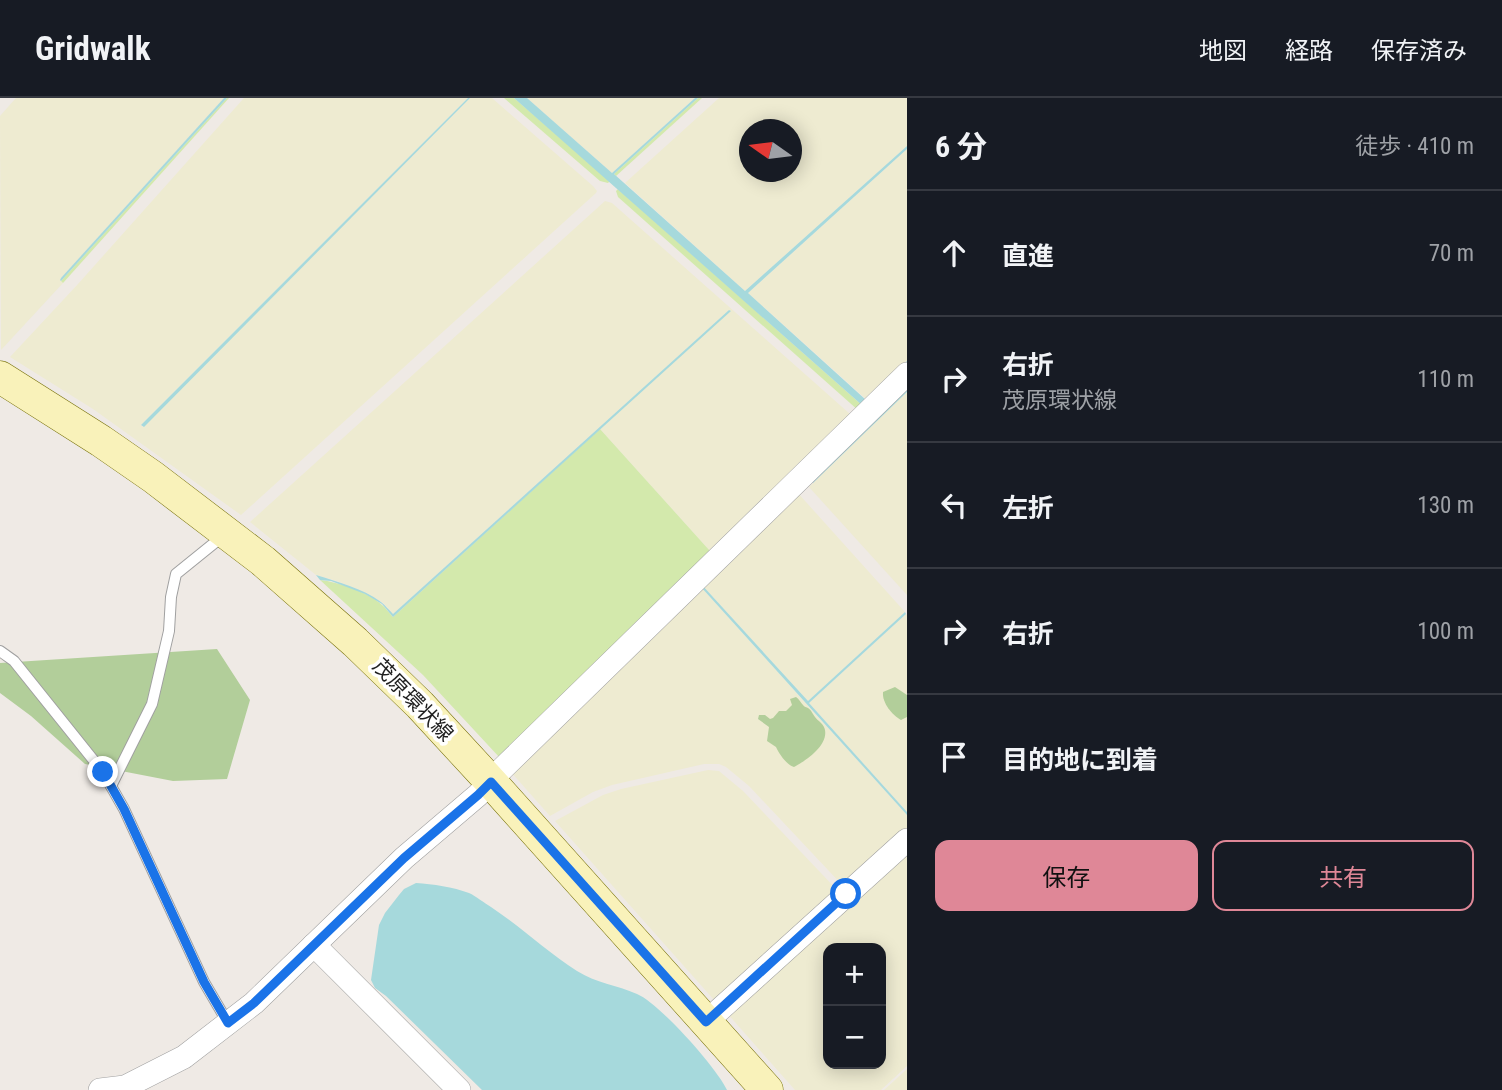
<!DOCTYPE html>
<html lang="ja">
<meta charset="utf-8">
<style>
body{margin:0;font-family:"Roboto Condensed","Noto Sans JP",sans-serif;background:#20242c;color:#f1f3f6}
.controls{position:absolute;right:21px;bottom:21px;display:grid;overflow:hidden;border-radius:14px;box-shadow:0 4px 18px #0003}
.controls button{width:63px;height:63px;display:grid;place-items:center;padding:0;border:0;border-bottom:2px solid #363941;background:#171b24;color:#f1f3f6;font:35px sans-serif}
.compass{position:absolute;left:739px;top:21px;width:63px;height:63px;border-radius:50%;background:#171b24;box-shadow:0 4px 18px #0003;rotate:284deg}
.stop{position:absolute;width:21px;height:21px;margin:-16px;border:5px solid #1a73e8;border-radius:50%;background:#fff}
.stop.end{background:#1a73e8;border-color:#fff;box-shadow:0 2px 7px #0008}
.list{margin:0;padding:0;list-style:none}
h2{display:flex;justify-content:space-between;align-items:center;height:91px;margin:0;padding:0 28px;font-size:30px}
h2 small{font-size:23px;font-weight:400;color:#9ea1a6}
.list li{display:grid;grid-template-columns:46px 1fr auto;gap:21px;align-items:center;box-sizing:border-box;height:126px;padding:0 28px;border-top:2px solid #363941}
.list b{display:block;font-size:26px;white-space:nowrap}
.list p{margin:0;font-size:23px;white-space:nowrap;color:#9ea1a6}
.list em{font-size:23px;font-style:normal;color:#9ea1a6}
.actions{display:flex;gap:14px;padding:21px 28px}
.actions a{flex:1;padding:16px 0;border:2px solid #df8797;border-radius:14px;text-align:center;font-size:24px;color:#df8797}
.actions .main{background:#df8797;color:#111}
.icon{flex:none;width:38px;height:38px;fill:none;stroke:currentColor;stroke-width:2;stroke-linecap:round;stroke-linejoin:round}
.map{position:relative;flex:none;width:907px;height:992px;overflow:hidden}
header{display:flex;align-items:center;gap:42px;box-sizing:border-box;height:98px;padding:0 35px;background:#171b24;border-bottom:2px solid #363941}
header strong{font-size:33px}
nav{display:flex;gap:38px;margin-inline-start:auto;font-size:24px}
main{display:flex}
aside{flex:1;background:#171b24}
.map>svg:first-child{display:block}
.farmland{fill:#eeebd1;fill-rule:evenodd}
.grass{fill:#d3e9ac}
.forest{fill:#b2ce9a}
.water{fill:#a6d9dc}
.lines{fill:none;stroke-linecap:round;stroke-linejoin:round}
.lane-casing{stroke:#a0a0a0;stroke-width:12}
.street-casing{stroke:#a0a0a0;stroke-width:24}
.secondary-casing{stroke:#756f06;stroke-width:33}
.lane{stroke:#fff;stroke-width:10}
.street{stroke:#fff;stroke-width:23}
.secondary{stroke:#f9f2ba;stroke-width:32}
.route{stroke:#1a73e8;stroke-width:9}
.labels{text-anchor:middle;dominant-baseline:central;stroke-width:7;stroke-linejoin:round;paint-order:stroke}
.street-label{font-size:21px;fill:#1f1f1f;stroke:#fff}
</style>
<header>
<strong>Gridwalk</strong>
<nav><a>地図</a><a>経路</a><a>保存済み</a></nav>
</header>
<main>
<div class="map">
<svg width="907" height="992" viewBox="0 0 907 992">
<rect width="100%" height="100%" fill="#efeae5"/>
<!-- farmland -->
<g class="farmland">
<path d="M16 0H224L61 180 60 182 63 185 1 252 0 18Z"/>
<path d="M244 0H468L141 327 143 329 470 0H492L593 88 597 93 596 95 241 417 93 311 10 259 78 186Z"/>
<path d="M527 0H695L612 75Z"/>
<path d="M719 0H907V48L745 193 625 85ZM750 32H792V74H750Z"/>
<path d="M907 51V263L867 302 748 195Z"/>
<path d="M605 103 612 105 850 316 710 453 600 331 730 213 729 212 393 516 383 505 368 496 337 483 316 477 250 424Z"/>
<path d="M907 294V497L809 389Z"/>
<path d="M797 394 905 514 808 603 702 487Z"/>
<path d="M701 489 907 717V732L844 789 749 688 726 669 719 666H704L612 687 593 694 550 718 510 673Z"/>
<path d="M906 516 907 517V714L809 605Z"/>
<path d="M708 672 719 673 743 693 839 794 715 903 555 723 603 697 621 691Z"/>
<path d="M907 755V968L881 992H795L726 914ZM828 850H881V966H828Z"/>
<path d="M907 971V992H884Z"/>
</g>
<!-- grass -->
<g class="grass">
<path d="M227 0H229L63 185 61 183Z"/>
<path d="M504 0H514L610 83 608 85 600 83Z"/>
<path d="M698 0H702L616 78 614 76Z"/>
<path d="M618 91 863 308 859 313 618 99 616 93Z"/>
<path d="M600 331 710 453 500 660 423 577 320 482C338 484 368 494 382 507 386 510 389 515 393 519Z"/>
</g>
<!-- forest -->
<g class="forest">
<path d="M217 551 250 602 227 681 173 683 85 666 31 618 0 595V565Z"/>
<path d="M895 589 907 597V619L901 622C892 617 882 605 883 594Z"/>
<path d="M796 599C799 601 801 605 803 607 804 609 807 609 808 610 812 613 812 615 815 619 818 623 824 626 825 632 828 648 805 663 794 669 787 667 779 656 776 649L767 643 769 629 758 621 759 617H765L770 621 773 620 779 613H786L792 607 790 601Z"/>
</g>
<!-- water -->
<g class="water">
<path d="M224 0H227L61 183 60 182 61 180Z"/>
<path d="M468 0H470L144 329 141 327Z"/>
<path d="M514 0H527L612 75 695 0H698L614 76 745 193 907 48V51L748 195 866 302 907 263V266L863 308Z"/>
<path d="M729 212 731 213 393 519 382 506 365 496 331 483 320 482 316 477C338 484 362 490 381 504 385 507 389 512 393 516Z"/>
<path d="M907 292V294L813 385 812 384Z"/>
<path d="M702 487 808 603 905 514 906 516 809 605 907 714V717L701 489Z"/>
<path d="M416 785C433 786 453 789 469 795 476 798 484 805 491 809 521 829 547 854 577 873 596 885 617 887 637 896 659 905 717 970 727 992H482L386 898 375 890 371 882 379 827 385 815 399 797 404 791Z"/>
</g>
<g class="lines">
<defs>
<g id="lane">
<path d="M0 553 14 563 103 674 124 711 204 884 228 925"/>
<path d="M111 688 152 606 169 533 171 499 176 476 223 438"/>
</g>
<g id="street">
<path d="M314 847 459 992"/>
<path d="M706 924 907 742"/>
<path d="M100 992 125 989 184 959 254 905 404 760 478 697 502 671 907 276"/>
</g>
<path id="secondary" d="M0 279 101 343 153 379 263 463 355 544 420 607 491 684 767 992"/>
</defs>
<!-- lane casing -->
<use href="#lane" class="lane-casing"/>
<!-- street casing -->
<use href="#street" class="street-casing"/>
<!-- secondary casing -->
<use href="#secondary" class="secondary-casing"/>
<!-- lane -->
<use href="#lane" class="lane"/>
<!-- street -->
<use href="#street" class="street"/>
<!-- secondary -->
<use href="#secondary" class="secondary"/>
</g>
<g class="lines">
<!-- route -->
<path class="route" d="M103 674 124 711 204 884 228 925 254 905 404 760 478 697 491 684 706 924 846 796"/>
</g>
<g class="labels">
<!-- street labels -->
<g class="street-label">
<text transform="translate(413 602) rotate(46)">茂原環状線</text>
</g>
</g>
</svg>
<div class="controls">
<button>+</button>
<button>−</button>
</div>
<svg class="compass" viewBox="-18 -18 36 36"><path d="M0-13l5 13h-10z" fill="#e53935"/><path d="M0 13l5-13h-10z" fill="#9ea1a6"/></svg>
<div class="stop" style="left:846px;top:796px"></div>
<div class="stop end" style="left:103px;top:674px"></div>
</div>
<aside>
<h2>6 分<small>徒歩 · 410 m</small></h2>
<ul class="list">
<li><svg class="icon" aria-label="ahead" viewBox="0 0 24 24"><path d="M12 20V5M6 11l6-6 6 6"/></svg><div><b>直進</b></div><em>70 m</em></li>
<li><svg class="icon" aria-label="right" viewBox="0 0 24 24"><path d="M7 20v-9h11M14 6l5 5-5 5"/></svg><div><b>右折</b><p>茂原環状線</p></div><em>110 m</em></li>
<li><svg class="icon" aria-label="left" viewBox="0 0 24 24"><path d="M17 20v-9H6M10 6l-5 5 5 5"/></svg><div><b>左折</b></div><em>130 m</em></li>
<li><svg class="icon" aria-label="right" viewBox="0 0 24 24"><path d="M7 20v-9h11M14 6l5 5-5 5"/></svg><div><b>右折</b></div><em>100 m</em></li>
<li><svg class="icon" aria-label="arrive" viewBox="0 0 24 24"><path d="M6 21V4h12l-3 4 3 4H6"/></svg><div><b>目的地に到着</b></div></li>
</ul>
<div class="actions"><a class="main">保存</a><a>共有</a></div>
</aside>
</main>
